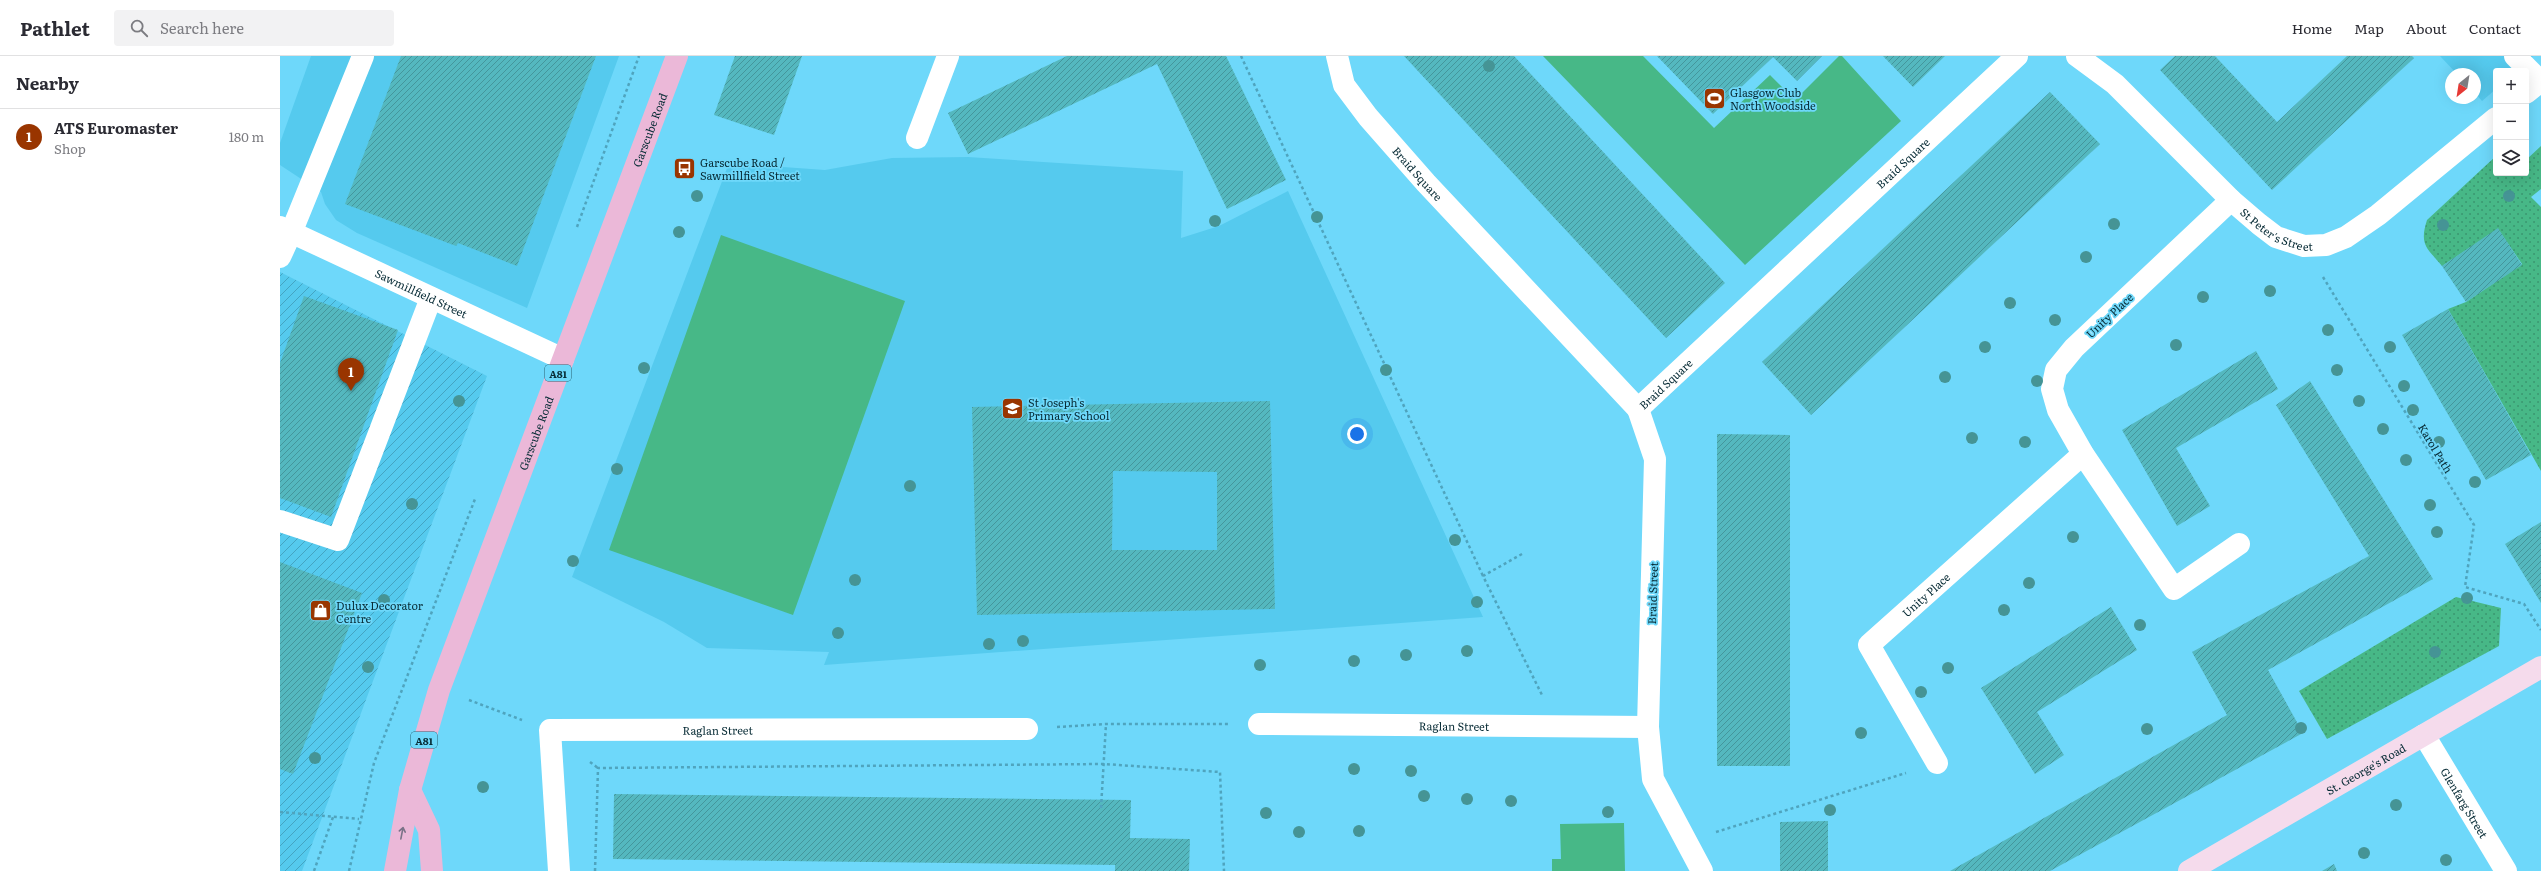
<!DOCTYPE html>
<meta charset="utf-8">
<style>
body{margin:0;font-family:Literata,serif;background:#f2f2f3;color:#2b2b33}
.controls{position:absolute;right:12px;top:12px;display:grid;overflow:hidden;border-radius:4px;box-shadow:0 4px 16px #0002}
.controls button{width:36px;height:36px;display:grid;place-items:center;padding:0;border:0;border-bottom:1px solid #e1e1e2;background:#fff;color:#2b2b33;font:20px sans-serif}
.compass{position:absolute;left:2165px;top:12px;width:36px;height:36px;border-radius:50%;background:#fff;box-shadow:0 4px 16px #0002;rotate:210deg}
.you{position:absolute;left:1077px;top:378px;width:14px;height:14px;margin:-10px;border:3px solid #fff;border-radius:50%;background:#1a73e8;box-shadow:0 0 0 6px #1a73e833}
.badge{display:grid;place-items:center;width:26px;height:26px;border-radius:50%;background:#993500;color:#fff;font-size:13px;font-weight:700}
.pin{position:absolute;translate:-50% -33px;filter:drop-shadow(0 1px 2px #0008)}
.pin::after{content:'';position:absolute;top:21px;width:14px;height:12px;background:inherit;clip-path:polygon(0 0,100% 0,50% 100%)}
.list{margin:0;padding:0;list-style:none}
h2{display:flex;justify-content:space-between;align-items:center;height:52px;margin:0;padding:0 16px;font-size:17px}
h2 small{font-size:13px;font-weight:400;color:#7c7c81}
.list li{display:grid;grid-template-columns:26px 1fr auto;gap:12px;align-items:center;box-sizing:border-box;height:56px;padding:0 16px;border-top:1px solid #e1e1e2}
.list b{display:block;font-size:15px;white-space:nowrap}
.list p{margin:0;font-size:13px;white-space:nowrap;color:#7c7c81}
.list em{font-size:13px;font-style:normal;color:#7c7c81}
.icon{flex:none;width:22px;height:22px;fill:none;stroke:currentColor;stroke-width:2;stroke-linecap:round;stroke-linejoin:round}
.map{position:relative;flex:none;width:2261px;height:815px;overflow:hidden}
header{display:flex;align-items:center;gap:24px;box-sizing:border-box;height:56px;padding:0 20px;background:#fff;border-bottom:1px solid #e1e1e2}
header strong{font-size:19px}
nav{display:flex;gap:22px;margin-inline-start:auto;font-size:14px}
.search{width:280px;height:36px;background:#f2f2f3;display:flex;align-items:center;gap:10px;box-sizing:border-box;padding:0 14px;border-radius:4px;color:#7c7c81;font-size:15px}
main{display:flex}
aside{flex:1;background:#fff}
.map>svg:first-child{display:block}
.built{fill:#55caee}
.industrial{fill:url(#industrial-furrows)}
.park{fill:#47b887}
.garden{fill:url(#garden-dots)}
.building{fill:url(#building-hatch);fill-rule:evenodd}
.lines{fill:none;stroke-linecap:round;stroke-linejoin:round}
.path{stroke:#4fa4be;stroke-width:2.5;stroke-dasharray:3 3;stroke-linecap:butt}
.lane{stroke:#fff;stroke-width:22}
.street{stroke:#fff;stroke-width:22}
.secondary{stroke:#f5dbec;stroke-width:22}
.primary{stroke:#ebb8d8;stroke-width:22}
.tree{fill:#459495}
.oneway{stroke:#7a7287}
.labels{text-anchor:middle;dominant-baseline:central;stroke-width:3.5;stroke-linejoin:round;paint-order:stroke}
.shield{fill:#6ed8fa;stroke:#276071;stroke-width:1}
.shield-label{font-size:10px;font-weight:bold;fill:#082c36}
.poi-label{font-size:11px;fill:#082c36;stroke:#6ed8fa;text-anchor:start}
.street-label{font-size:11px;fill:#082c36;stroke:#6ed8fa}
</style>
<header>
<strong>Pathlet</strong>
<div class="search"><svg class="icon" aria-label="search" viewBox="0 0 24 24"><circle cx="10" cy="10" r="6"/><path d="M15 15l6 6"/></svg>Search here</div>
<nav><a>Home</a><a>Map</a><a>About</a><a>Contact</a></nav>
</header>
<main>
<aside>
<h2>Nearby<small></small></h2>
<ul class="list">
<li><span class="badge">1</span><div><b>ATS Euromaster</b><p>Shop</p></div><em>180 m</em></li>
</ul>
</aside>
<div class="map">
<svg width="2261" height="815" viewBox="0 0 2261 815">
<defs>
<pattern id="industrial-furrows" width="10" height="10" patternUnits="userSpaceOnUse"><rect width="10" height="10" fill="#55caee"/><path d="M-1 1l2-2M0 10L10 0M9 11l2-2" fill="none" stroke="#44a4c2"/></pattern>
<pattern id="garden-dots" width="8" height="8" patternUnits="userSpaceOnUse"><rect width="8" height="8" fill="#47b887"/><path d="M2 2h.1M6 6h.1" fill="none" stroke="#39966f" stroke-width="1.8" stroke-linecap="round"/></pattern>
<pattern id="building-hatch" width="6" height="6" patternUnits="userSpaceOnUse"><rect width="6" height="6" fill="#54b8bf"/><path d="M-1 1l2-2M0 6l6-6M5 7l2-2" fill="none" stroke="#44969c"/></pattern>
</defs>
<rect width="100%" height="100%" fill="#6ed8fa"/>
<!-- built -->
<g class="built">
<path d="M31 0H339L247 252 77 177 56 164 45 148 41 136 0 109V87Z"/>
<path d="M2160 0H2253L2236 15H2216V33L2202 45 2195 37V18H2177Z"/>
<path d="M688 101 903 115 901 182 939 170 1008 135 1203 561 544 609 549 596 427 592 384 566 292 521 449 107 545 114 612 102Z"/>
</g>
<!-- industrial -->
<path class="industrial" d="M0 216 207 320 22 815H0Z"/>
<!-- park -->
<g class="park">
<path d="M1263 0H1363L1434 72 1490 19 1515 44 1559 0H1562L1621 65 1465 209Z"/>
<path d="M441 179 625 245 513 559 329 494Z"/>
<path d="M1344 767 1345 815H1272V803H1281L1280 768Z"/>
</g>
<!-- garden -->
<g class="garden">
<path d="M2261 90V133L2251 141 2261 151V415L2168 253 2186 246 2242 208 2218 173 2162 210C2147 192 2139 189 2147 164L2216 100V117H2246V104Z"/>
<path d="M2176 541 2221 552 2219 590 2047 683 2019 635Z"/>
</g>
<!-- building -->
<g class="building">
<path d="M121 0H316L237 210 178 187 176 190 65 148Z"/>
<path d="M455 0H522L494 79 434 59Z"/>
<path d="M787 0H946L1006 124 947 153 877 8 688 98 668 57Z"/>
<path d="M1124 0H1234L1445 227 1386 282Z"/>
<path d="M1377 0H1542L1517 25 1493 1 1433 58Z"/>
<path d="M1603 0H1665L1633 31Z"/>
<path d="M1895 0H1935L1997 66 2067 0H2132L2134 2 1992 134 1880 14Z"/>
<path d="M1770 36 1820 88 1531 359 1482 306Z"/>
<path d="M2218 172 2242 209 2186 246 2162 210Z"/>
<path d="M24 240 118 274 51 461 0 442V307Z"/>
<path d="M2168 253 2251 399 2206 424 2122 279Z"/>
<path d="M1976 295 1998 333 1896 392 1930 450 1897 470 1842 374Z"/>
<path d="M2030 325 2153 523 1988 614 2023 677 1770 815H1670L1947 659 1912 596 2089 500 1996 349Z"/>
<path d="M990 345 995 553 697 559 692 351ZM833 415 937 416V494H832Z"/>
<path d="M1437 378 1510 379V710H1437Z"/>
<path d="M2261 466V547L2225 488Z"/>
<path d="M0 506 82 537 13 718 0 713Z"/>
<path d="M1831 551 1857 594 1757 656 1784 699 1755 718 1701 632Z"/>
<path d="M334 738 851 744 850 782 910 783 909 815H835V809L333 803Z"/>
<path d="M1548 765V815H1500V766Z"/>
<path d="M2054 808 2057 815H2042Z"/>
</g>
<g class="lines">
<!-- path -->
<g class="path">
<path d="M961 0 1203 520"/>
<path d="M297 171 359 0"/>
<path d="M2043 221 2194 469 2185 531 2244 548 2261 574"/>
<path d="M1242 498 1203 520 1262 639"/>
<path d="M189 644 242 664"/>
<path d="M777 671 826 668H948"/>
<path d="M310 706 318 712"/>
<path d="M821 752 826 668"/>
<path d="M0 756 79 763"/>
<path d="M1436 776 1626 717"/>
<path d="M34 815 53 761"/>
<path d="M69 815 94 707 195 443"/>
<path d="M315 815 318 712 824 708 940 716 944 815"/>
</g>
<!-- lane -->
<g class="lane">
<path d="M2235 0 2260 25"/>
<path d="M11 177 83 0"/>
<path d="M0 465 58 484 151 242"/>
<path id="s1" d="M279 815 270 674 747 673"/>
</g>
<!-- street -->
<g class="street">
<path id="s2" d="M1057 0 1064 29 1088 61 1146 127 1358 353 1737 0"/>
<path id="s3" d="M1797 0 1835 28 1951 144 1979 168 1996 181 2024 190 2046 189 2066 181 2098 159 2216 62"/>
<path d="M2246 37 2261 25"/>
<path d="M637 82 668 0"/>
<path d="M1951 144 1794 292 1776 314 1772 333 1778 354 1803 398 1894 533 1959 488"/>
<path id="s4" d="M0 171 283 303"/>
<path d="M0 201 11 177"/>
<path d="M1358 353 1375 403 1368 671 1373 723 1422 815"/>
<path id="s5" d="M979 668 1368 671"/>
<path id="s6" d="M2144 679 2226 815"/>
<path id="s7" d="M1657 707 1589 589 1803 398"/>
</g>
<!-- secondary -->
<path class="secondary" id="s8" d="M1909 815 2261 611"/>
<!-- primary -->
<g class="primary">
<path d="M130 734 149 774 152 815"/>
<path id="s9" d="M115 815 130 734 159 634 397 0"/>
</g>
</g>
<!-- trees -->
<g class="tree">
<circle cx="1209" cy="10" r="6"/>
<circle cx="417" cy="140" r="6"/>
<circle cx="2229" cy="140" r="6"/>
<circle cx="1037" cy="161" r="6"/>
<circle cx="935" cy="165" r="6"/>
<circle cx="1834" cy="168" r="6"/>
<circle cx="2163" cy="169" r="6"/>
<circle cx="399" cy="176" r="6"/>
<circle cx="1806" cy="201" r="6"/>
<circle cx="1990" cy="235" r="6"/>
<circle cx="1923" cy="241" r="6"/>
<circle cx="1730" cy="247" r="6"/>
<circle cx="1775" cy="264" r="6"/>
<circle cx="2048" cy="274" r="6"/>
<circle cx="1896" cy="289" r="6"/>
<circle cx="1705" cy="291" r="6"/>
<circle cx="2110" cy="291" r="6"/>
<circle cx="364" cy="312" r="6"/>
<circle cx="1106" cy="314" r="6"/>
<circle cx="2057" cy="314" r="6"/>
<circle cx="1665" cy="321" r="6"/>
<circle cx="1757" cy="325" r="6"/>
<circle cx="2124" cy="330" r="6"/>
<circle cx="179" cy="345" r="6"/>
<circle cx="2079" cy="345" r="6"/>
<circle cx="2133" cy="354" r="6"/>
<circle cx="2103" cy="373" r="6"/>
<circle cx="1692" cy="382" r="6"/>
<circle cx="1745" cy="386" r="6"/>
<circle cx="2159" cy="386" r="6"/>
<circle cx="2126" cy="404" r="6"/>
<circle cx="337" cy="413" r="6"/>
<circle cx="2195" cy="426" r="6"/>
<circle cx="630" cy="430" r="6"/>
<circle cx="132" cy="448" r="6"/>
<circle cx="2150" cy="449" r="6"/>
<circle cx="2157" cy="476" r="6"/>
<circle cx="1793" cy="481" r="6"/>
<circle cx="1175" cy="484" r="6"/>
<circle cx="293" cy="505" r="6"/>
<circle cx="575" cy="524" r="6"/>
<circle cx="1749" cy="527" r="6"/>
<circle cx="2187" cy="542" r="6"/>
<circle cx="104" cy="544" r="6"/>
<circle cx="1197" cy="546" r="6"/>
<circle cx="1724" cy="554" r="6"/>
<circle cx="1860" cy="569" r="6"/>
<circle cx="558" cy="577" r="6"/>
<circle cx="743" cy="585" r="6"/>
<circle cx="709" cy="588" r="6"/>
<circle cx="1187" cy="595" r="6"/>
<circle cx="2155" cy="596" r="6"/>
<circle cx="1126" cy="599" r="6"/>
<circle cx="1074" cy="605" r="6"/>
<circle cx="980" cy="609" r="6"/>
<circle cx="88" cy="611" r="6"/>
<circle cx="1668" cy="612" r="6"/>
<circle cx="1641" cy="636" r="6"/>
<circle cx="2021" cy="672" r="6"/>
<circle cx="1867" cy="673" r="6"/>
<circle cx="1581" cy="677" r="6"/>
<circle cx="35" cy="702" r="6"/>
<circle cx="1074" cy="713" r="6"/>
<circle cx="1131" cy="715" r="6"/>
<circle cx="203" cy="731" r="6"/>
<circle cx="1144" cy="740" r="6"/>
<circle cx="1187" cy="743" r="6"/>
<circle cx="1231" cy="745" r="6"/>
<circle cx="2116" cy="749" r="6"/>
<circle cx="1550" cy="754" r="6"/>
<circle cx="1328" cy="756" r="6"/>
<circle cx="986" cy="757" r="6"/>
<circle cx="1079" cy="775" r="6"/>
<circle cx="1019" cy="776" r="6"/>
<circle cx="2084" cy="797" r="6"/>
<circle cx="2166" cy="804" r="6"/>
</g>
<!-- one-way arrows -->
<defs><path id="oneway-shaft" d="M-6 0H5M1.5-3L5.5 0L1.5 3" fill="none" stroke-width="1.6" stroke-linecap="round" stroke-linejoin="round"/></defs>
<use class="oneway" href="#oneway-shaft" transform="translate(122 777) rotate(-79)"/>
<!-- icons -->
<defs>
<symbol id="stadium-square" viewBox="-11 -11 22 22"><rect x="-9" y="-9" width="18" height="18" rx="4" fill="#993500" stroke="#6ed8fa"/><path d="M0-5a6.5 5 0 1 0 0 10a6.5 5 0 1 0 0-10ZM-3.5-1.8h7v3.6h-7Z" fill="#fff"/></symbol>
<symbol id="bus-square" viewBox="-11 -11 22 22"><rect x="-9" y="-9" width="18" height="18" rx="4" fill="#993500" stroke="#6ed8fa"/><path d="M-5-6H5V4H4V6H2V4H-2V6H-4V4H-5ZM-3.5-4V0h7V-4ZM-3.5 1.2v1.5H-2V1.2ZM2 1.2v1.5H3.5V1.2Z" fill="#fff"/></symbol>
<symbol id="school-square" viewBox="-11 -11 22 22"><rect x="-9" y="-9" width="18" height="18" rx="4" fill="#993500" stroke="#6ed8fa"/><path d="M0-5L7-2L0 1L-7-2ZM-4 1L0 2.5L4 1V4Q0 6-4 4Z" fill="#fff"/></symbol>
<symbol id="shop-square" viewBox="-11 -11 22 22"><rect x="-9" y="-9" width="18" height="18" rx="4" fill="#993500" stroke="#6ed8fa"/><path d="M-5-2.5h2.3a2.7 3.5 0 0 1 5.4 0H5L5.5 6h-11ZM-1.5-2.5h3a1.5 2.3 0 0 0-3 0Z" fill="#fff"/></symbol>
</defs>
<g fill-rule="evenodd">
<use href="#stadium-square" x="1422" y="30" width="25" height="25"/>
<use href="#bus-square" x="392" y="100" width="25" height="25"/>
<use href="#school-square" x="720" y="340" width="25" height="25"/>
<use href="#shop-square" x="28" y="542" width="25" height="25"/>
</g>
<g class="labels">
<!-- shield labels -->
<g class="shield">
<rect x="265" y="309" width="26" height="16" rx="3"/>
<rect x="131" y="676" width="26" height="16" rx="3"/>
</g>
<g class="shield-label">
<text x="278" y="317">A81</text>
<text x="144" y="684">A81</text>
</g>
<!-- poi labels -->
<g class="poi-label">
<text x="1450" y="36">Glasgow Club<tspan x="1450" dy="13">North Woodside</tspan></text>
<text x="420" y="106">Garscube Road /<tspan x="420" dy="13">Sawmillfield Street</tspan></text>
<text x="748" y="346">St Joseph's<tspan x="748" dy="13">Primary School</tspan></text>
<text x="56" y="549">Dulux Decorator<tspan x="56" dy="13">Centre</tspan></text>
</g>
<!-- street labels -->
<g class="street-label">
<text stroke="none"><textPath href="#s9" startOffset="785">Garscube Road</textPath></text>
<text stroke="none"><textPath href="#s2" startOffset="829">Braid Square</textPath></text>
<text stroke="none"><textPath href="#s2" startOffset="145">Braid Square</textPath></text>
<text stroke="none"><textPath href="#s3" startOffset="267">St Peter's Street</textPath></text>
<text stroke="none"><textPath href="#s4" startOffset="156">Sawmillfield Street</textPath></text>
<text transform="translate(1829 259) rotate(-43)">Unity Place</text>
<text stroke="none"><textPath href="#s2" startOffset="505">Braid Square</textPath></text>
<text stroke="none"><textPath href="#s9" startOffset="461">Garscube Road</textPath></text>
<text transform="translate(2156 392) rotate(59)">Karol Path</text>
<text transform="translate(1372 537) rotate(-88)">Braid Street</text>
<text stroke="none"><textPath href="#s7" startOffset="212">Unity Place</textPath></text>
<text stroke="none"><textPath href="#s5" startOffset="195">Raglan Street</textPath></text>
<text stroke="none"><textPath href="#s1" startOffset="309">Raglan Street</textPath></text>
<text stroke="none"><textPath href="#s8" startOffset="204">St. George's Road</textPath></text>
<text stroke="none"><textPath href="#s6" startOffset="79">Glenfarg Street</textPath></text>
</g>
</g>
</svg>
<div class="controls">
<button>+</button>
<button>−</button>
<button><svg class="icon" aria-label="layers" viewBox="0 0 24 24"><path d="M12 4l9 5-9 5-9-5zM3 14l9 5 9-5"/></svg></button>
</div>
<svg class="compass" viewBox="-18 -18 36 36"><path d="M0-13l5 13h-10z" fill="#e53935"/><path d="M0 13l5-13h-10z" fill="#7c7c81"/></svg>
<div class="you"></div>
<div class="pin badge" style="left:71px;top:335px">1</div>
</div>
</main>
